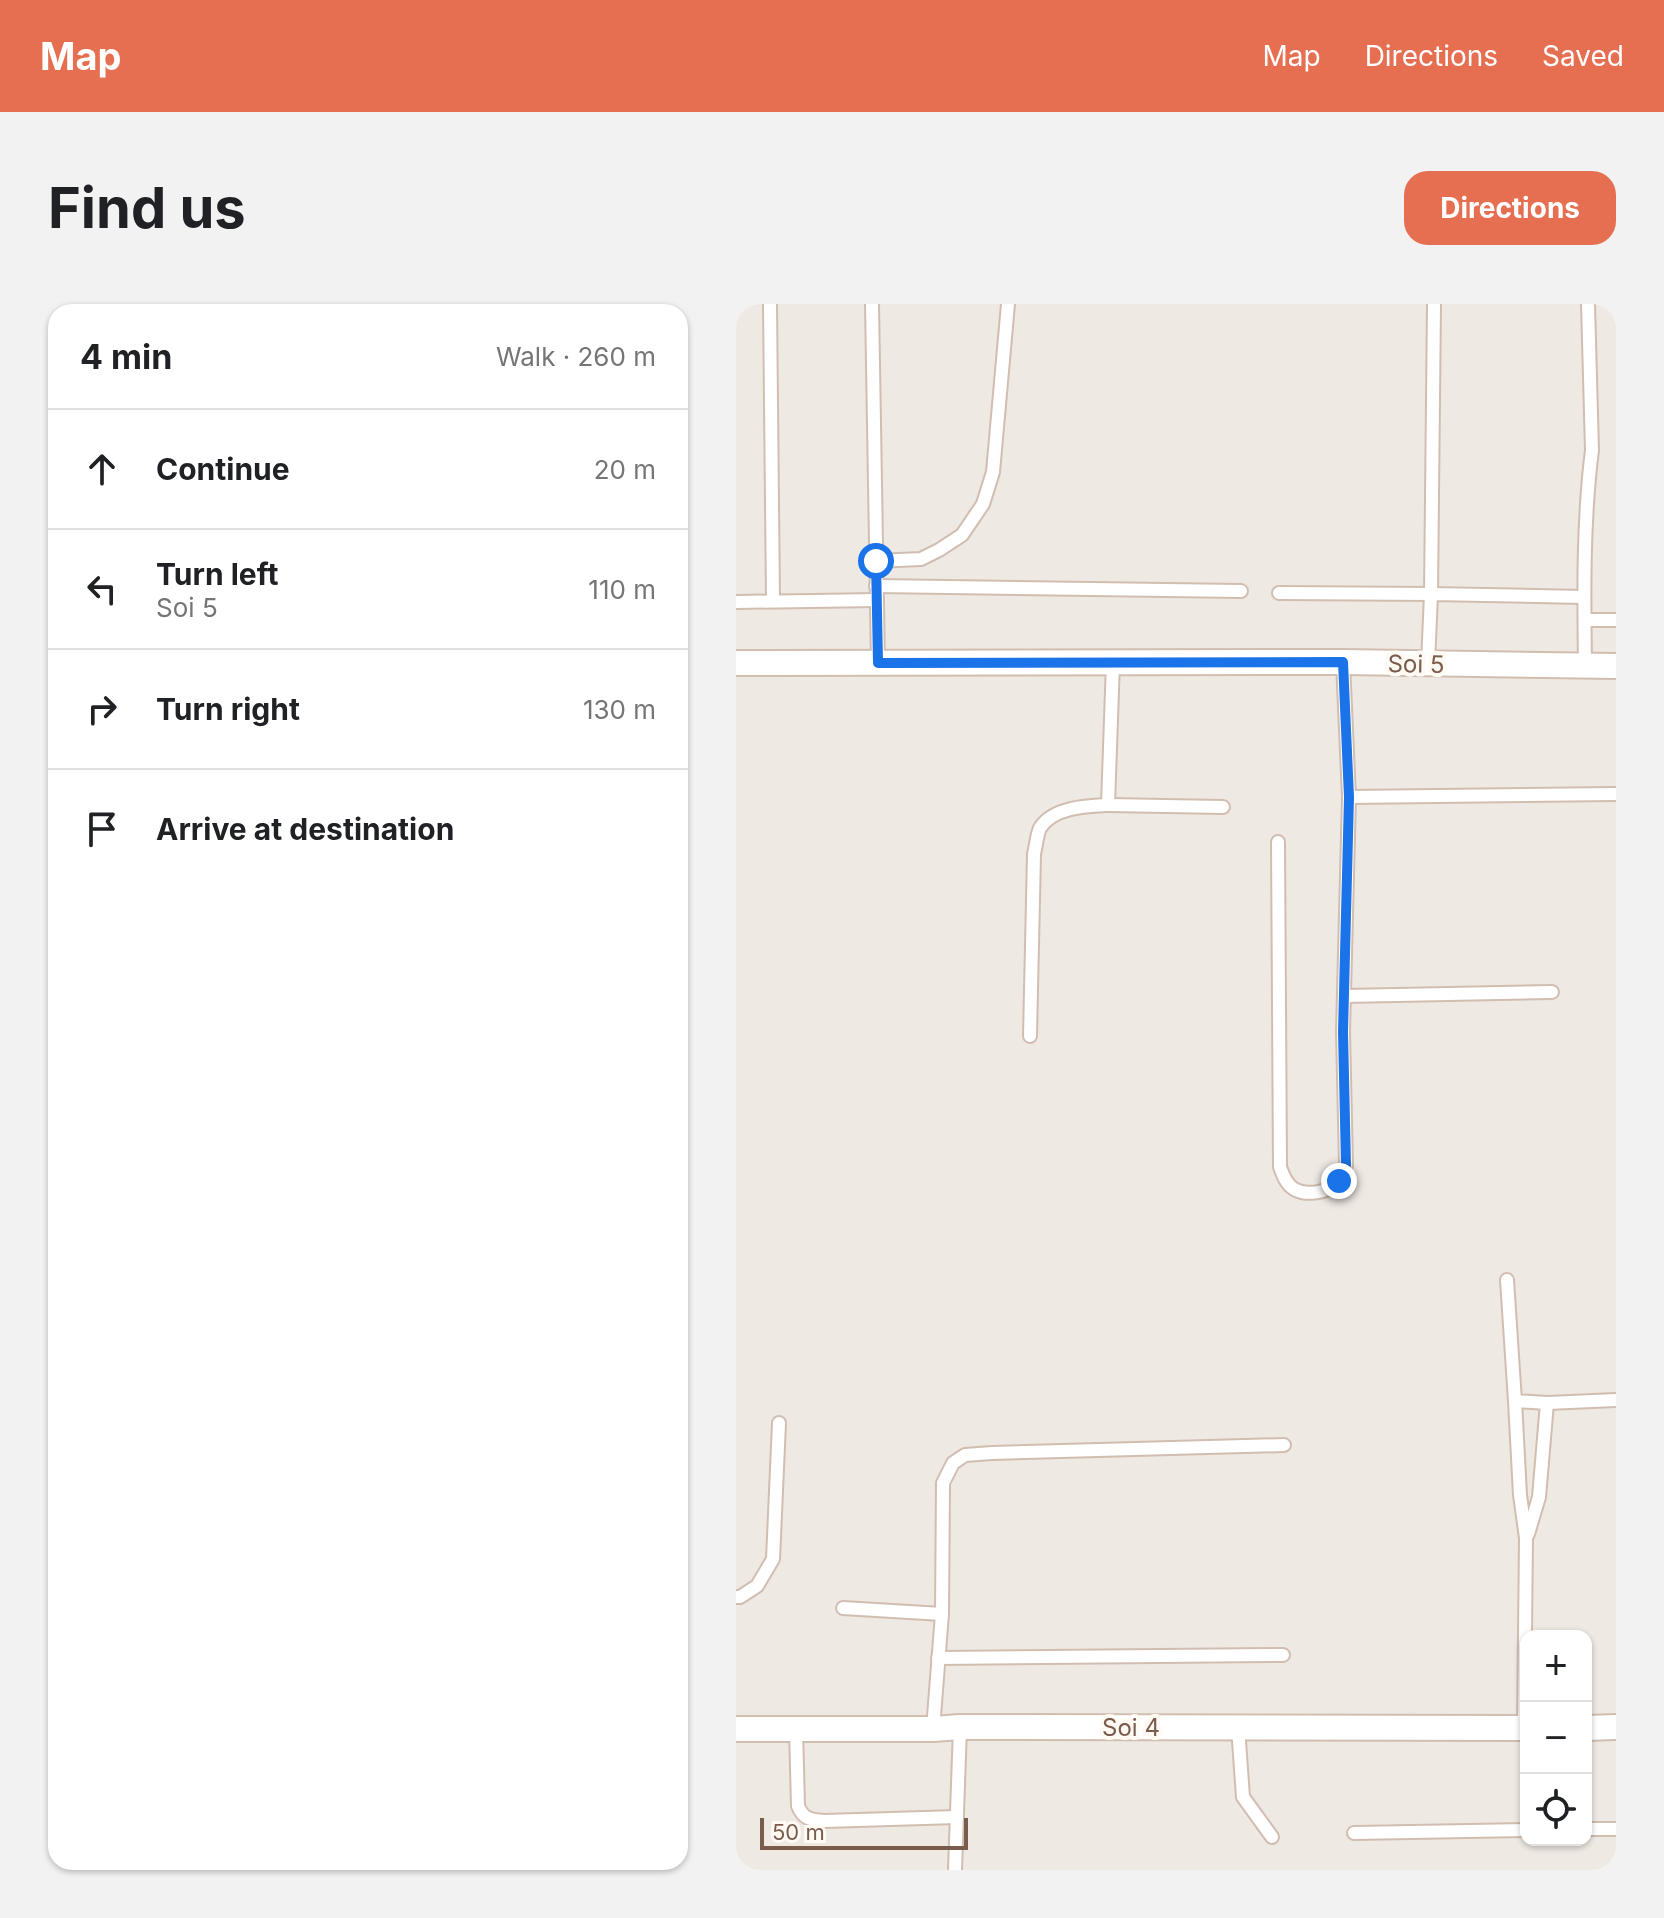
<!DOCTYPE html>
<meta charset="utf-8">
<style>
body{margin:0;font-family:Inter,sans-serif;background:#f2f2f2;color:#202124}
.controls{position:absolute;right:24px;bottom:24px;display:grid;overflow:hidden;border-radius:16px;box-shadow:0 2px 6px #0004}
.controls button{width:72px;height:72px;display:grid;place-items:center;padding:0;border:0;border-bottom:2px solid #e0e0e0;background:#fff;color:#202124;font:40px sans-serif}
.scale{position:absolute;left:24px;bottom:20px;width:208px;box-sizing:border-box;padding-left:8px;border:4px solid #7a5c4d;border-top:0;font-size:22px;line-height:28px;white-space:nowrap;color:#7a5c4d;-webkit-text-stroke:6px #fffaf3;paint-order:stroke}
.stop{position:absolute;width:24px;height:24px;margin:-18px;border:6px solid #1a73e8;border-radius:50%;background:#fff}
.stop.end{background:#1a73e8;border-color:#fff;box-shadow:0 2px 8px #0008}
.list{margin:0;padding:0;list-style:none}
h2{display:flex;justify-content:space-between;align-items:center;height:104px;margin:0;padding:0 32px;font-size:34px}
h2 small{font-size:26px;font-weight:400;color:#757577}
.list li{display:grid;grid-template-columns:52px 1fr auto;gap:24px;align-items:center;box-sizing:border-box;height:120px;padding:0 32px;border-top:2px solid #e0e0e0}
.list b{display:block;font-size:30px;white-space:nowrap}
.list p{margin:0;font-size:26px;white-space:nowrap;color:#757577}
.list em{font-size:26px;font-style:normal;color:#757577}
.icon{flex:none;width:44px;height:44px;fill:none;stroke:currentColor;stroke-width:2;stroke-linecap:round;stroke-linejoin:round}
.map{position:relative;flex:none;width:880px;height:1566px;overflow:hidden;border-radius:24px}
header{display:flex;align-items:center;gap:48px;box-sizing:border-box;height:112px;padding:0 40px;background:#e76f51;color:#fff}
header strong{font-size:38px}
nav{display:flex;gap:44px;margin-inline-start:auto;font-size:28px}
.intro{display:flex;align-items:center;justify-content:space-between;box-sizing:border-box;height:192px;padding:0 48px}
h1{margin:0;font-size:56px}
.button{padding:20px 36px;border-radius:24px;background:#e76f51;color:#fff;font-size:28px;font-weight:700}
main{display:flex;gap:48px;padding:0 48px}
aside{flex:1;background:#fff;border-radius:24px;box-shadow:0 2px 6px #0004}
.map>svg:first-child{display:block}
.industrial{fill:#efe9e4;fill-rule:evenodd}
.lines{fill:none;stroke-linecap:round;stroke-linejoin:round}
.lane-casing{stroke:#d1beb0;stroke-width:16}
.street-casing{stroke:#d1beb0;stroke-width:28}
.lane{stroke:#fff;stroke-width:12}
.street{stroke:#fff;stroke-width:24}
.route{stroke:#1a73e8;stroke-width:10}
.labels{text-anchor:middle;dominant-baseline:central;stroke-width:8;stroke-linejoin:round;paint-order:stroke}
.street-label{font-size:24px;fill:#7a5c4d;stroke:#fffaf3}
</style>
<header>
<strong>Map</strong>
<nav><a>Map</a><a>Directions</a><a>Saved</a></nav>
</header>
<div class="intro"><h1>Find us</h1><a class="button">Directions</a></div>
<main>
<aside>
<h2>4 min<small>Walk · 260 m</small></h2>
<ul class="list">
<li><svg class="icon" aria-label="ahead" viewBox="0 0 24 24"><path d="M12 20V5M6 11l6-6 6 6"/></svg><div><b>Continue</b></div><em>20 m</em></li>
<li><svg class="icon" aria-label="left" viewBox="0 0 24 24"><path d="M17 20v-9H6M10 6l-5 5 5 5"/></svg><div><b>Turn left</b><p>Soi 5</p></div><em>110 m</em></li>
<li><svg class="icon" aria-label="right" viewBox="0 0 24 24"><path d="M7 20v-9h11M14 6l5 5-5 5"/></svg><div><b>Turn right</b></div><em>130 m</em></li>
<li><svg class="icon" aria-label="arrive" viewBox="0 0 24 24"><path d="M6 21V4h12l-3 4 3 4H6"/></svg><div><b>Arrive at destination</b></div></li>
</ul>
</aside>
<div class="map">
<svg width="880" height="1566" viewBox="0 0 880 1566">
<rect width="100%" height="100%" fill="#fdf6ec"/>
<!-- industrial -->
<path class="industrial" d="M0 0H880V1566H0ZM790 1332H850V1536H790Z"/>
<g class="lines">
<defs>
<g id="lane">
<path d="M34 0 37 297"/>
<path d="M136 0 142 359"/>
<path d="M140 257 185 255 203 246 226 231 247 200 257 168 272 0"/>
<path d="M140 282 505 287"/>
<path d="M543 289 695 290 698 0"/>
<path d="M0 298 141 296"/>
<path d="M849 316H880"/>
<path d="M607 358 613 493 880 490"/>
<path d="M692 360 695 290 848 293"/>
<path d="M849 362C848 290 847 217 856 146L852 0"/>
<path d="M372 501 487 503"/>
<path d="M542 538 544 863C547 871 550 880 558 885 570 892 591 889 601 879 605 874 607 867 610 861L607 728 613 493"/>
<path d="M608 692 816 688"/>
<path d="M294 732 298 550C300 542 301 530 304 524 317 503 351 502 372 501L377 358"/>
<path d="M771 976 779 1097 811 1099 880 1096"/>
<path d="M779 1097 784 1191 790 1234 788 1424"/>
<path d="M792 1230 803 1193 811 1099"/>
<path d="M0 1293H4L21 1282 37 1255 43 1119"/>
<path d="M107 1304 206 1310"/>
<path d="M202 1354 547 1351"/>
<path d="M502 1423 507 1493 536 1533"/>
<path d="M60 1425 62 1502C67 1515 75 1516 88 1517L221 1513"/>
<path d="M197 1425 206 1310 207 1179 217 1159 229 1151 256 1149 548 1141"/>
<path d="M850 1525H880"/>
<path d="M618 1529 790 1526"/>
<path d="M219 1566 224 1423"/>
</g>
<g id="street">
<path d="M0 359 607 358 880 362"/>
<path d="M850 1424 880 1423"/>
<path d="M0 1425H197L224 1423 790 1424"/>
</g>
</defs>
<!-- lane casing -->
<use href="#lane" class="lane-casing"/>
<!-- street casing -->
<use href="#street" class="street-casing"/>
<!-- lane -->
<use href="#lane" class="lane"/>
<!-- street -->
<use href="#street" class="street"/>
</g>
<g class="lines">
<!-- route -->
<path class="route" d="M140 257 142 359 607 358 613 493 607 728 610 861 603 877"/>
</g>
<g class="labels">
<!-- street labels -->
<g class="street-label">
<text transform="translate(680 360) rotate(1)">Soi 5</text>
<text x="395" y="1423">Soi 4</text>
</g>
</g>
</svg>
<div class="controls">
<button>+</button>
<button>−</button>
<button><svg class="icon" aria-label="locate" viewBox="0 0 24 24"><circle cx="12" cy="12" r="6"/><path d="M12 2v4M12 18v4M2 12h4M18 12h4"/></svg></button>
</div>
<div class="scale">50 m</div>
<div class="stop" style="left:140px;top:257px"></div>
<div class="stop end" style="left:603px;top:877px"></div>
</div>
</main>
